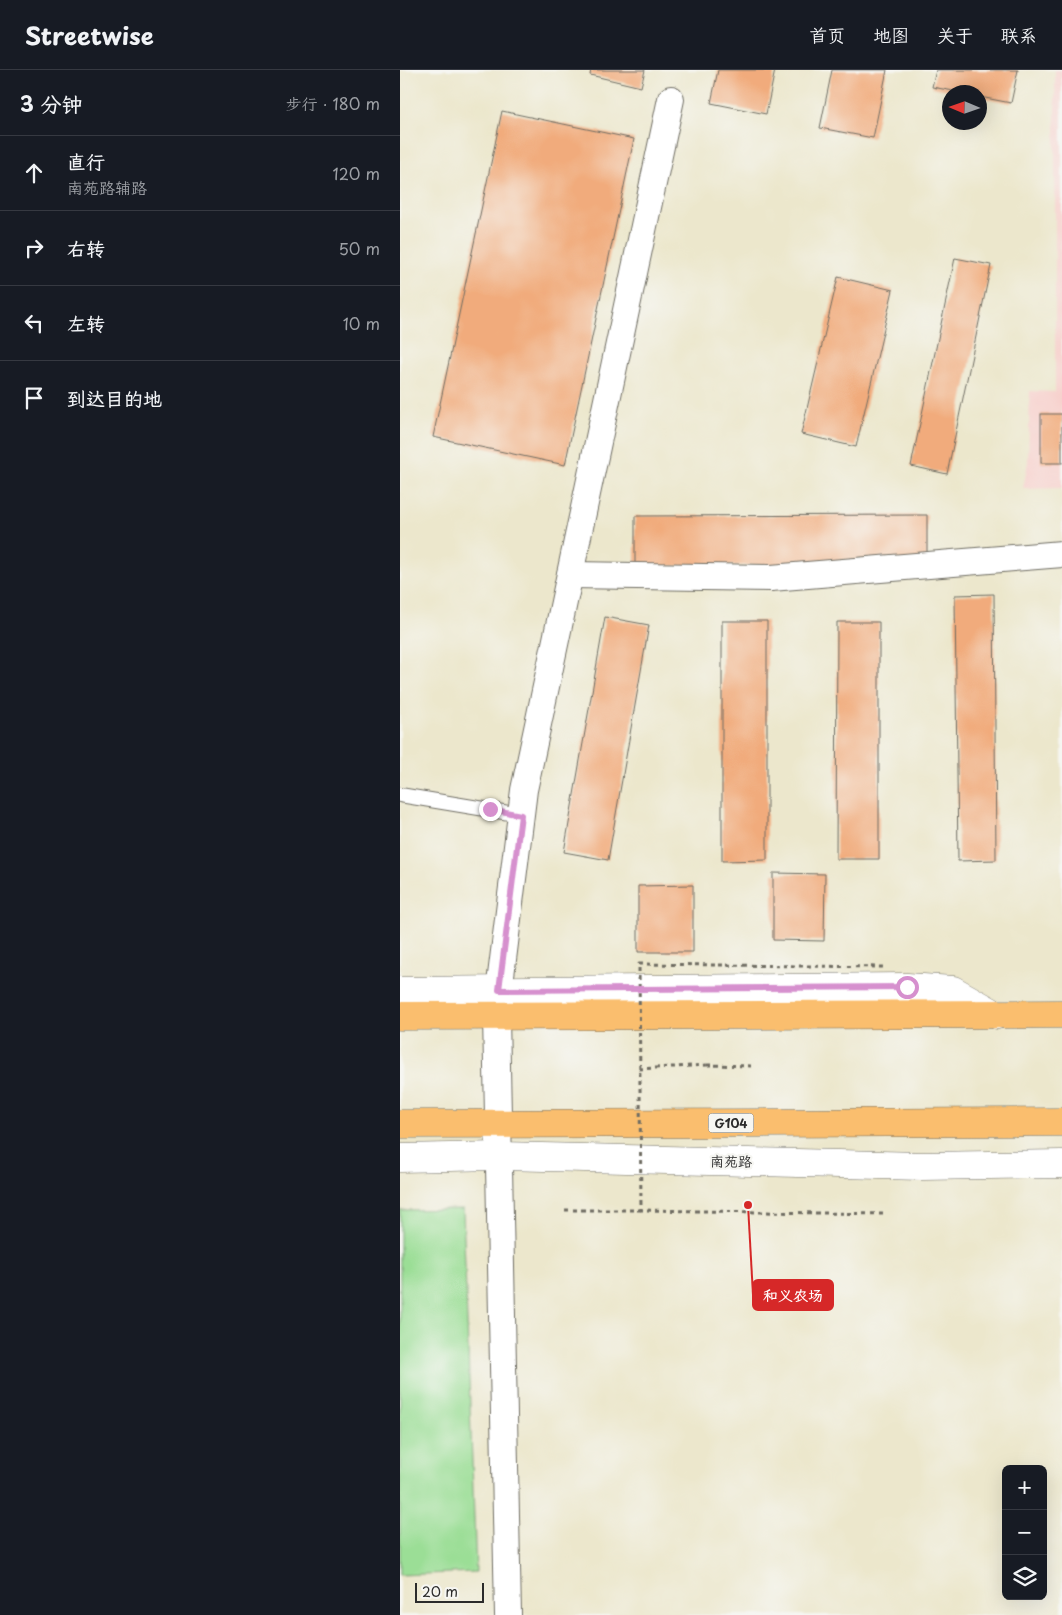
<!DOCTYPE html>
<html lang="zh">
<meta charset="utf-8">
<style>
body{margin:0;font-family:"Playpen Sans","LXGW WenKai TC",sans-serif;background:#242831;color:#f1f3f6}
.controls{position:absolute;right:15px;bottom:15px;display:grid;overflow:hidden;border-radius:8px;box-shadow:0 5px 20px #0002}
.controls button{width:45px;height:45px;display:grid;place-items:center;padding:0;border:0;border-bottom:1px solid #363941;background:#171b24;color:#f1f3f6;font:25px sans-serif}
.compass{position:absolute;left:542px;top:15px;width:45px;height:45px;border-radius:50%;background:#171b24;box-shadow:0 5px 20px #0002;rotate:272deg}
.scale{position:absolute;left:15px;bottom:12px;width:69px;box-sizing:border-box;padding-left:5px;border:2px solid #2b2b2b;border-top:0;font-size:14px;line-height:18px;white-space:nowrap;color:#2b2b2b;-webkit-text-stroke:4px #f6f6f2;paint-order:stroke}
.stop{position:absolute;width:15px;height:15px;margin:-11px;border:4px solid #d690ce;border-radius:50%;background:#fff}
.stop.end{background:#d690ce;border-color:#fff;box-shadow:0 1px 5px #0008}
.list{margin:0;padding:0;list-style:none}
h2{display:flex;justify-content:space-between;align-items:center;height:65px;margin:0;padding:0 20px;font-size:21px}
h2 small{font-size:16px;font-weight:400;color:#9ea1a6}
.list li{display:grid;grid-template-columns:32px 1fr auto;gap:15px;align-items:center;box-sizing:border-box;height:75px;padding:0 20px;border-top:1px solid #363941}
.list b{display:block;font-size:19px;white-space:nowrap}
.list p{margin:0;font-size:16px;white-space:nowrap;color:#9ea1a6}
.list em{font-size:16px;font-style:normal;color:#9ea1a6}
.icon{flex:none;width:28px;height:28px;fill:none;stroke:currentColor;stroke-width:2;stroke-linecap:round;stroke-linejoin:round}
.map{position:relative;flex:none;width:662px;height:1545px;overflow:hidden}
header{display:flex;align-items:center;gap:30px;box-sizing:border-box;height:70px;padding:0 25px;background:#171b24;border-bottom:1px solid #363941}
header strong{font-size:24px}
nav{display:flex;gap:28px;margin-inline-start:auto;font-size:18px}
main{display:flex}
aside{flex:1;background:#171b24}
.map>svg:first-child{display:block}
.built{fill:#f7d0cc}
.green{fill:#9bde96;stroke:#638460}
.building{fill:#f1ab7b}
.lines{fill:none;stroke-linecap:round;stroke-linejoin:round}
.service-casing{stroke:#6f6d63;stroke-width:16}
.minor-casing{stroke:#6f6d63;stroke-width:28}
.tertiary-casing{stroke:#6f6d63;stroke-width:29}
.trunk-casing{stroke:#6f6d63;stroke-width:29}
.path{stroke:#6f6d63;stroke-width:3;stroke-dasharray:4 4;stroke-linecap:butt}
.service{stroke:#fff;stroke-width:14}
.minor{stroke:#fff;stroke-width:26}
.tertiary{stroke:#fff;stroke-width:28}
.trunk{stroke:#fabe6e;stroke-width:28}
.path-bridge{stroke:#6f6d63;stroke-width:3;stroke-dasharray:4 4;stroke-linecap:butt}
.route{stroke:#d690ce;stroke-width:6}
.labels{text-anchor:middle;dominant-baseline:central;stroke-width:4.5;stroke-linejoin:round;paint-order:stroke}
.shield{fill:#f6f6f2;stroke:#686867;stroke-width:1}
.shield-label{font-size:12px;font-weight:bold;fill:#2b2b2b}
.street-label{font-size:14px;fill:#2b2b2b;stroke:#f6f6f2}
.leader{fill:none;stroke:#d62828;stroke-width:2}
.callout-dot{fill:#d62828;stroke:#f6f6f2;stroke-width:2}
.callout{fill:#d62828;stroke:#d62828;stroke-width:2}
.callout-label{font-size:15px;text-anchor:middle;font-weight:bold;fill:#fff}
</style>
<header>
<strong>Streetwise</strong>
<nav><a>首页</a><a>地图</a><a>关于</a><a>联系</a></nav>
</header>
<main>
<aside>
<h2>3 分钟<small>步行 · 180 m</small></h2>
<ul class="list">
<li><svg class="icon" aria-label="ahead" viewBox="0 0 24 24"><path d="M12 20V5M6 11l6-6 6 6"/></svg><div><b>直行</b><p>南苑路辅路</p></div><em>120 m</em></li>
<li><svg class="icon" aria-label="right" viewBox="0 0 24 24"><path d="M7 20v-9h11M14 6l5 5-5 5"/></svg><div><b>右转</b></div><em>50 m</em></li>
<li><svg class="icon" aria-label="left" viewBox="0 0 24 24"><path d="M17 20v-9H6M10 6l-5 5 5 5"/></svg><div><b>左转</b></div><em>10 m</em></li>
<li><svg class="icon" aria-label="arrive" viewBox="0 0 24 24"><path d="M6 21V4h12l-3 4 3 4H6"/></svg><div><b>到达目的地</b></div></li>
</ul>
</aside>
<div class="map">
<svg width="662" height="1545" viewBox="0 0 662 1545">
<rect width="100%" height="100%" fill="#f6f6f2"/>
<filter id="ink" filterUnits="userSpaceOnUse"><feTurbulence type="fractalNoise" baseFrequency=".02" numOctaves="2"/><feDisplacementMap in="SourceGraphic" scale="10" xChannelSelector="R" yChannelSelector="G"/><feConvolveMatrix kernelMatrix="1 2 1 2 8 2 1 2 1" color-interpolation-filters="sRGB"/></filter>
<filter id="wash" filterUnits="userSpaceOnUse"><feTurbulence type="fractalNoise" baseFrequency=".0096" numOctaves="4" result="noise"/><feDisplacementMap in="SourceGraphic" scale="20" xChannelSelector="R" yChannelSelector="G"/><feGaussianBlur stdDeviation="1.12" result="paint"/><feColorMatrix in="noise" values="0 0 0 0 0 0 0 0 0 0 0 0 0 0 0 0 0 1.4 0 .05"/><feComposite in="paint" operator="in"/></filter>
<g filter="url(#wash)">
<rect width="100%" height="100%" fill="#ece7cc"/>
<!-- built -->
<path class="built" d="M655 0H662V418L623 419 628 392 630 321 655 322Z"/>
<!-- green -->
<path class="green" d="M63 1139 76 1502 0 1505V1140Z"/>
<g id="blocks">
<!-- building -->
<g class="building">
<path d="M191 0H245L241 17 190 5Z"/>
<path d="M318 0H375L366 44 311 33Z"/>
<path d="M432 0H487L473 68 420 58Z"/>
<path d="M536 0H618L611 33 580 27V22H559L532 17Z"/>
<path d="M102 41 234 69 165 395 33 367Z"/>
<path d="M555 188 591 195 547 404 511 396Z"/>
<path d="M438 207 493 220 456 377 401 364Z"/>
<rect x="641" y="344" width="21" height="49"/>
<path d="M527 445V495L235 496V446Z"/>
<path d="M594 524 596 790 558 791 555 525Z"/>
<path d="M205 547 249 555 208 790 164 782Z"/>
<path d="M322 551H367V790L322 791Z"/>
<path d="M437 552H479V789H436Z"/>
<path d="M373 803 425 804 424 871 373 870Z"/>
<path d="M293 815V882H238V816Z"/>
</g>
</g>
</g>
<g filter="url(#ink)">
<use href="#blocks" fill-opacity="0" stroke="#6f6d63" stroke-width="1"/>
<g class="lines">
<defs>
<path id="service" d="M0 725 121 745"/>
<g id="minor">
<path d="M170 505 371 508 662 484"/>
<path d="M108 1545 96 946 124 720 271 29"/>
</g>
<g id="tertiary">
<path d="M0 921 507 917 553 920 597 945"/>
<path d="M0 1088 99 1086 522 1096 662 1094"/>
</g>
<g id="trunk">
<path d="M0 946 662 944"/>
<path d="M0 1054 662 1052"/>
</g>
</defs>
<!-- service casing -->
<use href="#service" class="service-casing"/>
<!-- minor casing -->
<use href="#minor" class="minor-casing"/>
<!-- tertiary casing -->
<use href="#tertiary" class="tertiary-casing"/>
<!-- trunk casing -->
<use href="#trunk" class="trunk-casing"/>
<!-- path -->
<g class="path">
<path d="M307 995 355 996"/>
<path d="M165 1140H241"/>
</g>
<!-- service -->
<use href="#service" class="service"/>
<!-- minor -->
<use href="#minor" class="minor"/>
<!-- tertiary -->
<use href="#tertiary" class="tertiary"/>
<!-- trunk -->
<use href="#trunk" class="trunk"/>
<!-- path-bridge -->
<g class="path-bridge">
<path d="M239 999 307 995"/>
<path d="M483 1144 241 1140 239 894 484 897"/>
</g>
</g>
</g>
<g class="lines" filter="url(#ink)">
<!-- route -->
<path class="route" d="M90 739 121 745 99 920 507 917"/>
</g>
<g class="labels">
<!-- shield labels -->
<rect class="shield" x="308.5" y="1043.5" width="45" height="19" rx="4"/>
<g class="shield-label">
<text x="331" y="1053">G104</text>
</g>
<!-- street labels -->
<g class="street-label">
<text transform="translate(331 1091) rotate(1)">南苑路</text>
</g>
</g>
<!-- callouts -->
<path class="leader" d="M348 1135L353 1225"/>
<circle class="callout-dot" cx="348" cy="1135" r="5"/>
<rect class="callout" x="353" y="1210" width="80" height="30" rx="5"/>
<g class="callout-label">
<text x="393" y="1231">和义农场</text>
</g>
</svg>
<div class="controls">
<button>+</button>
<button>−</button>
<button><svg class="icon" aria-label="layers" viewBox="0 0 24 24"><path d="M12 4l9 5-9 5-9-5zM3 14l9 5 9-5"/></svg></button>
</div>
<svg class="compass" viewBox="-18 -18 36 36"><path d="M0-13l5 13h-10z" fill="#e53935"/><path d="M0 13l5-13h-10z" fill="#9ea1a6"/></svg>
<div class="scale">20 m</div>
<div class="stop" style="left:507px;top:917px"></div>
<div class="stop end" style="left:90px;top:739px"></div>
</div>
</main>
